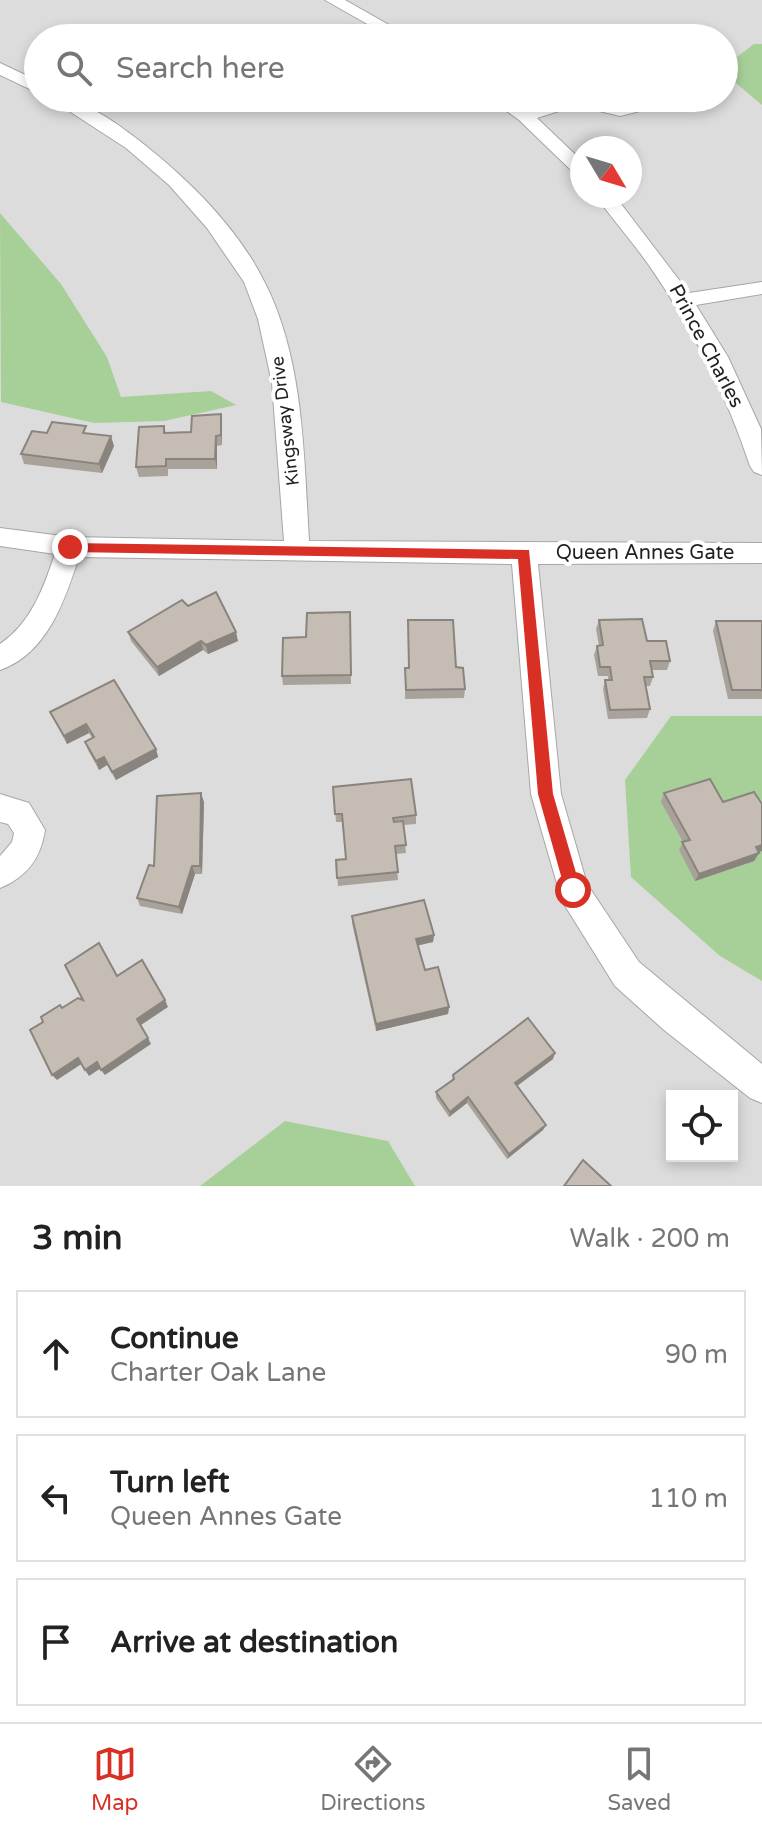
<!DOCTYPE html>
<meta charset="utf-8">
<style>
body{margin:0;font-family:"Varela Round",sans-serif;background:#f2f2f2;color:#222}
.controls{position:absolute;right:24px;bottom:24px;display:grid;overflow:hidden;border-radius:0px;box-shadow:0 4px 12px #0003}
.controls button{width:72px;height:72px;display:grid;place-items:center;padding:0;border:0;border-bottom:2px solid #e0e0e0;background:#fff;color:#222;font:40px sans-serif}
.compass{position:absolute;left:570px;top:136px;width:72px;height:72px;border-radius:50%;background:#fff;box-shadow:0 4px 12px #0003;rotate:128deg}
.stop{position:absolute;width:24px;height:24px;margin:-18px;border:6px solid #d93025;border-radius:50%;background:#fff}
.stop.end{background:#d93025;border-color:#fff;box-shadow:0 2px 8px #0008}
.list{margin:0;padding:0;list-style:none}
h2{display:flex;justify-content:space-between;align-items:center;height:104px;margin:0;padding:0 32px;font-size:34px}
h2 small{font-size:26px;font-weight:400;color:#767676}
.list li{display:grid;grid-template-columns:52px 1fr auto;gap:24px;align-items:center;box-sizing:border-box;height:128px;margin:0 16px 16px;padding:0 16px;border:2px solid #e0e0e0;border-radius:0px}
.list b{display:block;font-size:30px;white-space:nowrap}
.list p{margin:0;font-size:26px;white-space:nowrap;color:#767676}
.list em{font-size:26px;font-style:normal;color:#767676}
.icon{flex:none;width:44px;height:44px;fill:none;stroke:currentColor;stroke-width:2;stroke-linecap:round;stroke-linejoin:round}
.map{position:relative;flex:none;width:762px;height:1186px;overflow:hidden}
.search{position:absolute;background:#fff;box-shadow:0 4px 12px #0003;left:24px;right:24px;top:24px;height:88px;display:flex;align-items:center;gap:20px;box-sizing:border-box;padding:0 28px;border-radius:44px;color:#767676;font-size:30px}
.sheet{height:536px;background:#fff}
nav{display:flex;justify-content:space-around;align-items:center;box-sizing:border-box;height:112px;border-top:2px solid #e0e0e0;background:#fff;font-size:22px;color:#767676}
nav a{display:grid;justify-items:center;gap:4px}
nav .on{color:#d93025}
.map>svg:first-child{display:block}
.residential{fill:#dddcdc;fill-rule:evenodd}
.forest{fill:#a7d099}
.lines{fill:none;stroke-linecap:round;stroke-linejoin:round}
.street-casing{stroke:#a6a6a6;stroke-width:2}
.street{fill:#fff;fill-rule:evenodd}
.wall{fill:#a9a29b}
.shaded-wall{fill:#8a847e}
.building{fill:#c5bcb4;stroke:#8a847e;stroke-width:2}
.route{fill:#d93025}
.labels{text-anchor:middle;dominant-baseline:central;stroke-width:8;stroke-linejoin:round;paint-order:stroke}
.far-street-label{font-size:18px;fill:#1f1f1f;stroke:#fff}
.street-label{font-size:20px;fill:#1f1f1f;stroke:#fff}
</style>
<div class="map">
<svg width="762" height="1186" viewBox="0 0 762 1186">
<rect width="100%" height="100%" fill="#f0ede5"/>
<!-- residential -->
<path class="residential" d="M0 0H762V1186H0ZM38 38H724V98H38ZM582 148H630V196H582ZM672 1096H732V1156H672Z"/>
<!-- forest -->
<g class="forest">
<path d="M754 44H762V105L724 73V67Z"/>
<path d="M0 213 61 284 107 357 121 397 211 391 236 405 164 421 94 423 1 402Z"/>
<path d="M671 716H762V981L720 956 631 877 625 780Z"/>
<path d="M285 1121 388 1141 415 1186H200Z"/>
</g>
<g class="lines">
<defs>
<g id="street">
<path d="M325 0H345L412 38H392Z"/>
<path d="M0 63 38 81V93L0 75Z"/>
<path d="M49 98C85 98 118 124 146 146 191 182 239 230 265 283 304 360 304 457 309 541L762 543V563L538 564 561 794 587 884 639 962 762 1064V1103L750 1098 664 1030 615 986 562 901 531 794 512 564 79 557C65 600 47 654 0 670V644C31 623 43 589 55 554L0 546V528L70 537 284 541 272 383 258 319 244 282 207 228 169 185 126 148Z"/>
<path d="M489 98H510L527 110 565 98H606L608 103 620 106 630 103V98H648L644 110 620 116 595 110 590 101 537 118 582 161V177L576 175 519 120Z"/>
<path d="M596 196H615L689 293 762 282V294L696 305 728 357 761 429 762 475 754 472 750 466C726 393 692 327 648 264 632 241 612 219 596 196Z"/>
<path d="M0 794 29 803 45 830C41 858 27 877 0 888V856L12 842 14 833 8 824 0 822Z"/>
</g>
</defs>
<!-- street casing -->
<use href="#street" class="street-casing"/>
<!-- street -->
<use href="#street" class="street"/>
</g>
<!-- wall -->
<g class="wall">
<path d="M222 424V445L217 446V469H168V476L139 477 136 467 164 426 166 433 191 432Z"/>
<path d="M47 433 88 434 114 446 102 473 24 464 21 454Z"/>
<path d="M188 606 238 641 208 654 203 650 159 676 131 641 128 632Z"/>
<path d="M350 612 351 684 283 685 282 676Z"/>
<path d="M599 620 647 641 670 661 667 670H652L653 677 650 686H646L650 709 647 718 608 719 603 689 605 680H608V676H598L594 655 597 646H599L596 629Z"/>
<path d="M716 621H762V699H728L713 631Z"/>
<path d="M456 667 465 689 464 698 405 699V668Z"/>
<path d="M50 712 156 749 158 757 116 780 107 765 99 770 88 750 85 742 92 738 89 733 67 744Z"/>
<path d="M333 787 416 815V824L403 825 406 853 396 854 398 880 338 886 336 860 346 859 342 822H336Z"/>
<path d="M664 793 723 802 759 853 754 861 695 881 679 850 683 842 661 802Z"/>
<path d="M204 802 202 874H195L182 914 140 906 137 898 154 866Z"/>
<path d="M352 916 434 935 433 942 418 945 425 970 449 1007 448 1014 376 1031 352 923Z"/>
<path d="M553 1059 517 1086 543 1130 507 1159 467 1103 449 1117 436 1098V1092L452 1081 453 1075Z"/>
</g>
<!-- shaded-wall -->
<g class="shaded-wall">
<path d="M221 414 222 424V445L221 435Z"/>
<path d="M111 436 114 446 102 473 99 464Z"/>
<path d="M216 436 217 446V469L215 459Z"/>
<path d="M236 632 238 641 208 654 206 645Z"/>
<path d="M201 641 203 650 159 676 157 667Z"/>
<path d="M86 724 89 733 67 744 64 736Z"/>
<path d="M156 749 158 757 116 780 112 772Z"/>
<path d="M104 757 107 765 99 770 96 761Z"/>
<path d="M201 793 204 802 202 874 200 866Z"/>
<path d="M762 845V851L751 855 756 847Z"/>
<path d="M759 853 754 861 695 881 699 874Z"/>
<path d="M192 866 195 874 182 914 179 907Z"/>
<path d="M434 935 433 942 416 946V939Z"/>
<path d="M165 1000 168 1007 141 1025 137 1019Z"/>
<path d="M449 1007 448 1014 376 1031V1024Z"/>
<path d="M148 1038 151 1044 105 1075 101 1070Z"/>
<path d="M555 1053 553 1059 513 1089 515 1083Z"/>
<path d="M78 1058 83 1063 57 1080 52 1075Z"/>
<path d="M97 1062 101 1068 89 1076 85 1070Z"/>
<path d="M468 1097 467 1103 449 1117 450 1112Z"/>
<path d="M546 1125 543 1130 507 1159 509 1154Z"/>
</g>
<!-- building -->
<g class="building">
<path d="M221 414V435L216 436 215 459H166V466L136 467 139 427 164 426V433L191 432 192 416Z"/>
<path d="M52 422 86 426 83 433 111 436 99 464 21 454 32 431 47 433Z"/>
<path d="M216 592 236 632 206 645 201 641 157 667 128 632 182 600 188 606Z"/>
<path d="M350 612 351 675 282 676 283 638 306 637 307 613Z"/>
<path d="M642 619 647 641H666L670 661H650L653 677H644L650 709 610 710 605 680H612L610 667H600L597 646 603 645 599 620Z"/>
<path d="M408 620H453L456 667 463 668 465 689 406 690 405 668H409Z"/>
<path d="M716 621H762V690H732Z"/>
<path d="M114 680 156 749 112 772 104 757 96 761 85 742 94 737 86 724 64 736 50 712Z"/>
<path d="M411 779 416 815 393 818 394 822 403 821 406 845 395 846 398 872 337 878 336 860 346 859 342 814H335L333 787Z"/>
<path d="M710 779 723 802 754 792 762 804V845L756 847 759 853 699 874 682 842 690 840 664 793Z"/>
<path d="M201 793 200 866H192L179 907 137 898 149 865 154 866 157 796Z"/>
<path d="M424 900 434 935 416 939 425 970 438 967 449 1007 376 1024 352 916Z"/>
<path d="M99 943 117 976 142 960 165 1000 137 1019 148 1038 101 1070 97 1062 85 1070 78 1058 52 1075 30 1030 43 1022 41 1017 60 1005 62 1008 78 998 83 1000 65 965Z"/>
<path d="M528 1018 555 1053 515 1083 546 1125 509 1154 468 1097 450 1112 436 1092 454 1079 453 1075Z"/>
<path d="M583 1160 611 1186H564Z"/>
</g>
<!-- route -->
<path class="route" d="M70 543 529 550 553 794 581 890 579 895H567L565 890 538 794 518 559 70 552 64 547Z"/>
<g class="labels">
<!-- far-street labels -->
<g class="far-street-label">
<text transform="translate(285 421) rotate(-97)">Kingsway Drive</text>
</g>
<!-- street labels -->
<g class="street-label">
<text transform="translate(706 346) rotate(62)">Prince Charles</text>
<text x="645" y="553">Queen Annes Gate</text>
</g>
</g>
</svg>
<div class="controls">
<button><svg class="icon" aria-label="locate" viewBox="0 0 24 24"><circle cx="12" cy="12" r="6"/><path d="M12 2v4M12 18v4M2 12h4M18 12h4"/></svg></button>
</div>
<svg class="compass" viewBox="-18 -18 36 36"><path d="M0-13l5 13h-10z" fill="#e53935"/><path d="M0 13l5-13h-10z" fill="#767676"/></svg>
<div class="stop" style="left:573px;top:890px"></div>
<div class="stop end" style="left:70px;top:547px"></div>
<div class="search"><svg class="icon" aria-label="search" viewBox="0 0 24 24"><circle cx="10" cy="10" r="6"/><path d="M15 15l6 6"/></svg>Search here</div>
</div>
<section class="sheet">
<h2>3 min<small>Walk · 200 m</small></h2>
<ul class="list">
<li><svg class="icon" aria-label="ahead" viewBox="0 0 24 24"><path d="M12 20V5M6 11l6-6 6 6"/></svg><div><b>Continue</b><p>Charter Oak Lane</p></div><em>90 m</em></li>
<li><svg class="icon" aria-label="left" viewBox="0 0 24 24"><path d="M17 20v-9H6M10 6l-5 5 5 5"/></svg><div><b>Turn left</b><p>Queen Annes Gate</p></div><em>110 m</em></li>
<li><svg class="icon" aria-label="arrive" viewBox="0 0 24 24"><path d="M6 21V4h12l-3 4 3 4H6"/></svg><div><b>Arrive at destination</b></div></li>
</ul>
</section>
<nav>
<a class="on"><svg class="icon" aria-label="map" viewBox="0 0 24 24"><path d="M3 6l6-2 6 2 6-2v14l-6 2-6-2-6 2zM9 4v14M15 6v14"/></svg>Map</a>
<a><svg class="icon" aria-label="directions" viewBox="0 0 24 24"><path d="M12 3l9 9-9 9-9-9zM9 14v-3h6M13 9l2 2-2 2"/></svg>Directions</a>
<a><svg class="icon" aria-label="saved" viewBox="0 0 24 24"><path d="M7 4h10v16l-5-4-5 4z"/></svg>Saved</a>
</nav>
